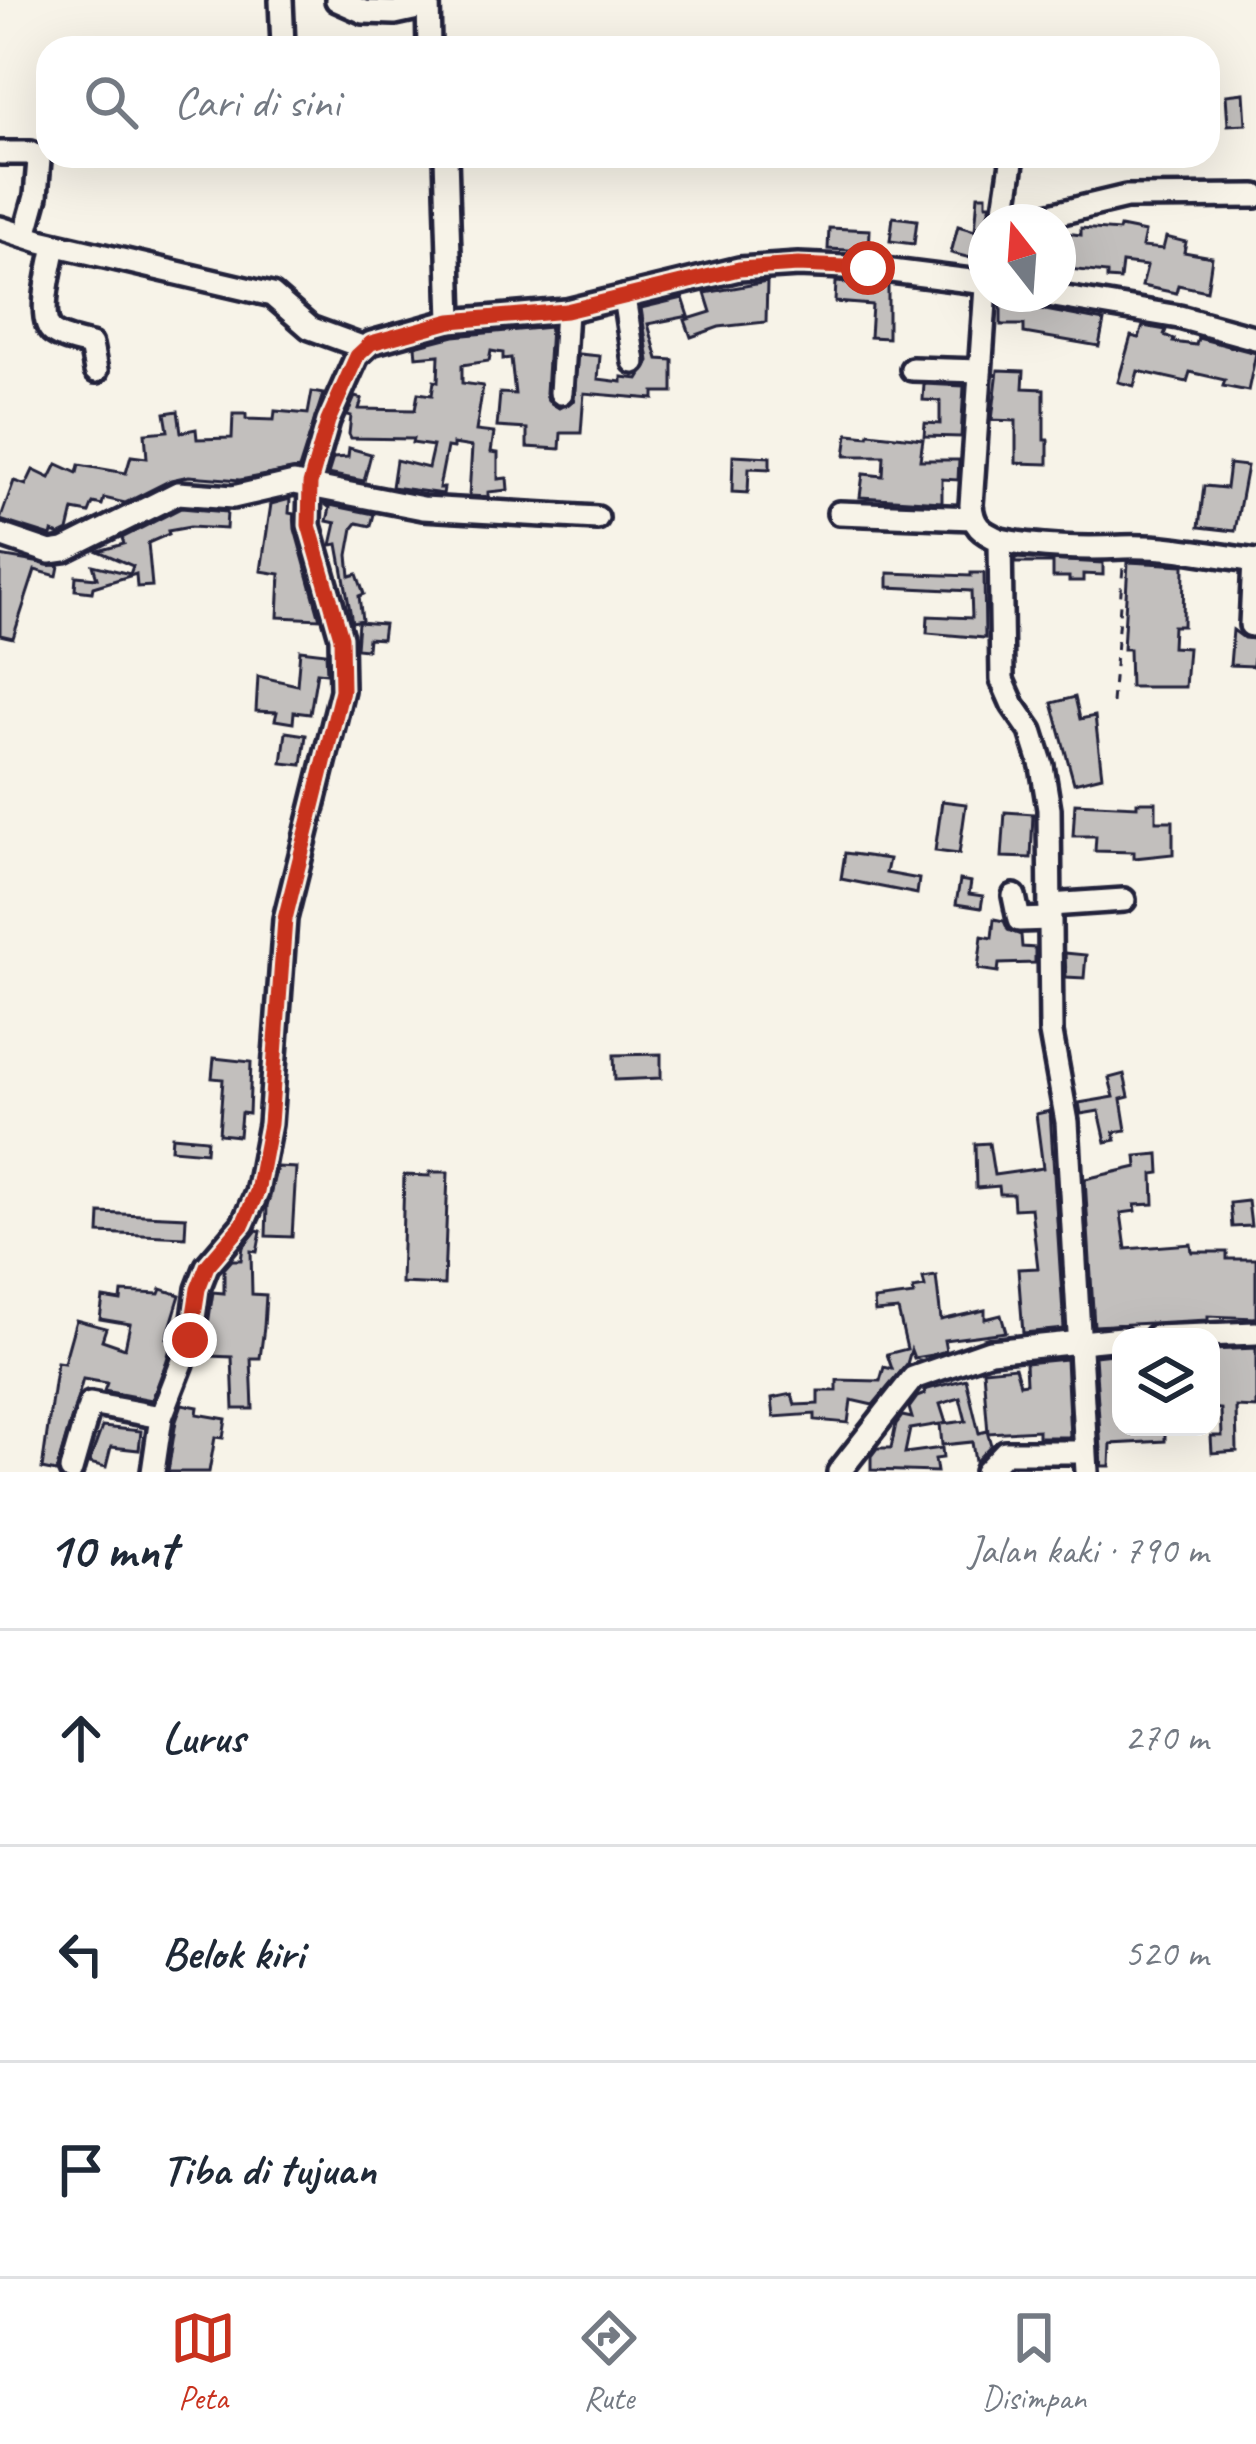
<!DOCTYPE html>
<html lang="id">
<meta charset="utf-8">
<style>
body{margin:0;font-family:Caveat,sans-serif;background:#f2f2f3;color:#1f2937}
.controls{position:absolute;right:36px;bottom:36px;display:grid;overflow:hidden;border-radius:24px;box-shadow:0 12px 48px #0002}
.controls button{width:108px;height:108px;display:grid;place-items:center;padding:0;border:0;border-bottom:3px solid #e0e1e3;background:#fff;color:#1f2937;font:60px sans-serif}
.compass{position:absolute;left:968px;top:204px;width:108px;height:108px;border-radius:50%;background:#fff;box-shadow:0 12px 48px #0002;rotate:343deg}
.stop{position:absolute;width:36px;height:36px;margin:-27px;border:9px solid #c8321e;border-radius:50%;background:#fff}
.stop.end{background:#c8321e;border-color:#fff;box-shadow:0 3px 12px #0008}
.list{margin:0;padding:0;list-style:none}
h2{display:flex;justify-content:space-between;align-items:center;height:156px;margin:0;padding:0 48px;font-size:51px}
h2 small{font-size:39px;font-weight:400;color:#747a83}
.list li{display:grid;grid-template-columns:78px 1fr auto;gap:36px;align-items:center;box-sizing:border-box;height:216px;padding:0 48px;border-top:3px solid #e0e1e3}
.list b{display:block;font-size:45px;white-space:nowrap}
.list em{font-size:39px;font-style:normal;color:#747a83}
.icon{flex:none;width:66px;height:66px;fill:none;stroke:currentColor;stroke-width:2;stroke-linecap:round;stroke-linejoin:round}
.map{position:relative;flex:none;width:1256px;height:1472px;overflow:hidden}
.search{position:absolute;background:#fff;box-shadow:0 12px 48px #0002;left:36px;right:36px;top:36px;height:132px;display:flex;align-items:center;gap:30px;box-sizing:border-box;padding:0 42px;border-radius:36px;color:#747a83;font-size:45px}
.sheet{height:804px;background:#fff}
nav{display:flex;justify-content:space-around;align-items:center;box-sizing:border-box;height:168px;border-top:3px solid #e0e1e3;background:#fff;font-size:33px;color:#747a83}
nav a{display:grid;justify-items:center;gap:6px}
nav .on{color:#c8321e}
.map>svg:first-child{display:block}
.building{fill:#c2bfbd;stroke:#22223b;stroke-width:3;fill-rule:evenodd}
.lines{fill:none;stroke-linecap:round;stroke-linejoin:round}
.minor-casing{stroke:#22223b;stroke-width:30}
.path{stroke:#22223b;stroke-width:3;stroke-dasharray:9 9;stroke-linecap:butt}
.minor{stroke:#f7f3e8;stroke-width:21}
.route{stroke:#c8321e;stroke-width:15}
</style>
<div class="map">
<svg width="1256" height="1472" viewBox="0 0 1256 1472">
<rect width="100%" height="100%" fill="#f7f3e8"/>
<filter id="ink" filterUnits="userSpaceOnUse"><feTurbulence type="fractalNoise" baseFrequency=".00833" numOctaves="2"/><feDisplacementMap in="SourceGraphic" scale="24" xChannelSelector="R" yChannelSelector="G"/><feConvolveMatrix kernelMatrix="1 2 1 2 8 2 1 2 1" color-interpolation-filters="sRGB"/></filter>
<g filter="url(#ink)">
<!-- building -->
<g class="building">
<path d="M1244 93 1246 124 1228 125 1226 95Z"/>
<path d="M978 195H986V204H991L986 220V262L951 253 958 226 975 231Z"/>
<path d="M893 217 917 220 914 244 890 241Z"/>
<path d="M1120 227 1145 232 1142 247 1163 249 1166 237 1186 242 1184 252 1212 257 1207 291 1178 285 1176 293 1142 286 1147 266 1122 263 1120 280 1107 279V273L1058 268V232L1081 235V228L1119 231Z"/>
<path d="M829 228 870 230 869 251 828 249Z"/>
<path d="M767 282 766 322 719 327 691 337 685 320 711 312 705 293Z"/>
<path d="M836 282 888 286V338L870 337 872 305 835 302Z"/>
<path d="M1001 297 1017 298V301H1029L1040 309 1104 321 1099 346 1024 333V325H1001Z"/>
<path d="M683 298 689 316 648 324 658 359 673 360V392H654V399L584 393 581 433H561L560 449 527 447V429L497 427 500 393 515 394 511 358 503 359V353L491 351 489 361 462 365V383L483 386 476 431 494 433 491 452 498 453V479L507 478 508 490 488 492V497L469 496 472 447 453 444V448L447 447 439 488H444L443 494 392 487 396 460 428 468 433 446 412 443 413 439 351 438 349 434 351 416 347 415 355 397 362 399 359 409 415 410 418 393 432 395 434 381 438 382 439 355 416 357 415 346 454 336 550 327 546 393 548 401 559 408 574 400 578 354 600 356 598 379 622 382V377L638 379 649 361 641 308Z"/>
<path d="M1143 326 1166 330 1164 335 1174 339 1173 342 1196 345 1198 338 1256 353 1248 391 1223 386 1225 380 1190 372 1187 382 1138 371 1134 386 1118 382 1131 336 1139 338Z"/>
<path d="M998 370 1024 371 1023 388 1044 389V440H1048V464L1016 463V421L992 420Z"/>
<path d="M924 384 964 386 961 437 924 436 925 423 940 424V401L923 400Z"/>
<path d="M312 392 323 394 299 469 240 480 189 476 171 480 125 503 104 498 102 505 93 503 89 513 73 510 68 531 60 535 52 532 51 536 0 520 14 481 26 485 33 470 50 478 57 464 77 473 79 465 126 473 131 456 147 458 145 433 168 431 165 413 178 411 181 432 196 429 197 439 232 438 233 414H246V419L274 420 275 411 308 414Z"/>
<path d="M869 433 923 439 920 460H959L958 480 942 479V502L860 497 863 474 883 476 884 456H845L848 434 868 436Z"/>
<path d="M349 448 371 454 364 481 328 474 333 458 348 457Z"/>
<path d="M733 455 770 457V469L749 468 748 493 732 492Z"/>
<path d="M1229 464 1247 466 1235 531 1199 527 1204 486 1226 488Z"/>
<path d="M290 499 289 513 294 514 295 529 320 619 278 617 280 574 261 571 271 504Z"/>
<path d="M325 504 374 514 371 526 357 523 353 528 348 555 350 576 357 574 364 594 359 596 362 620 352 622 338 544 331 545 336 523 327 521 330 508Z"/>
<path d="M181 508 227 512 226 529 190 527 168 531 169 534 148 543 152 586 137 587 136 574 93 587 92 592 75 590 76 576 97 578 93 565 130 574 133 566 98 551 124 544 122 538Z"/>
<path d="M0 556 59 566 57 576 35 570 13 638 0 635Z"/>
<path d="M1015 558 1103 563V575L1083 574V581H1069V577H1053V563H1015Z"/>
<path d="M1128 562 1184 565 1183 626H1173L1172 647 1188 648 1185 687H1130L1129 649H1123Z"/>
<path d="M888 573 971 576V573H984L985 638 927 633 928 616 972 618 971 591 888 587Z"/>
<path d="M358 622 384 624 382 639 368 638 367 649 356 648Z"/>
<path d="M1233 630 1244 638 1255 639 1253 666 1230 665Z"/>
<path d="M300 650 326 653 327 673 317 672 310 714 294 712 293 723 275 720 277 712 256 711 258 676 297 685Z"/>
<path d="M1075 697 1080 719 1095 716 1102 776 1074 783 1052 703Z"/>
<path d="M286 732 306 735 302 765 282 763Z"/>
<path d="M942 801 966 804 959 854 935 851Z"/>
<path d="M1137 802H1156V821H1173V854L1134 858V852L1095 851 1096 836H1073L1075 803 1137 806Z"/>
<path d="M1005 812 1033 814 1031 858 1002 857Z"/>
<path d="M845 853 889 859 886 873 919 879 917 894 841 879Z"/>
<path d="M960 880 971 882 969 894 983 896 981 908 956 904Z"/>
<path d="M994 919 1004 921 1008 930 1021 935 1022 947 1035 948V963L999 964 998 972 978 969 982 936 992 938Z"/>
<path d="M1065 953 1086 955 1084 978 1066 977Z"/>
<path d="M661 1054V1078L615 1080 614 1055Z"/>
<path d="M214 1058 251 1062 249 1114 241 1113 239 1136 219 1134 223 1079 212 1078Z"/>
<path d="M1124 1074 1129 1097 1121 1099 1126 1130 1114 1132 1116 1140 1106 1142 1099 1111 1081 1114 1079 1103 1114 1097 1109 1078Z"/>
<path d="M1050 1111 1064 1329 1023 1333 1018 1269 1038 1268 1031 1208 1014 1209 1013 1194H1000L999 1186 976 1188 975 1144 989 1143 994 1175 1043 1168 1036 1114Z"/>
<path d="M172 1136 207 1139 206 1152 171 1149Z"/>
<path d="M1159 1154 1160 1173 1153 1174 1154 1204 1135 1205 1136 1211 1121 1213 1126 1249 1191 1244 1192 1252H1227V1259H1256V1318L1208 1316V1320L1094 1326 1085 1179 1137 1167 1136 1156Z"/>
<path d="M277 1167 296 1168 292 1237 266 1236 267 1206Z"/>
<path d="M430 1172H448L444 1285 401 1283 404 1175 430 1176Z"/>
<path d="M1248 1201 1251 1226 1232 1227 1230 1203Z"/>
<path d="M100 1213 186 1217 185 1237 99 1233Z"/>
<path d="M257 1230 261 1231 257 1252 251 1251 252 1294 266 1295 264 1327 260 1358H251L253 1409H234L232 1357 210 1356 208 1324 213 1292 224 1293V1269L232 1260H241L243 1247Z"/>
<path d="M936 1276 941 1320 985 1310V1319L1001 1315 1006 1332 944 1340 946 1351 932 1355 914 1358 911 1350 907 1364 873 1405 851 1400 848 1423 815 1420V1414L774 1417 772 1398 792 1394 795 1405 818 1404V1391H837V1380L880 1381 884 1367 892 1369 887 1354 907 1349 898 1310 875 1312 874 1300 914 1295 913 1289 925 1287 923 1278Z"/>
<path d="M161 1289 180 1295 167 1338 172 1340 167 1360 152 1400 104 1391 107 1383 83 1379 56 1472 42 1469 57 1362 64 1363 76 1320 106 1328 102 1340 125 1348 130 1324 100 1319 103 1298 121 1301 122 1292 159 1294Z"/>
<path d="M1256 1348V1408L1236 1407 1237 1451 1212 1453 1211 1436H1222L1221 1409 1211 1408V1350Z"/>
<path d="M1121 1353V1427H1165V1441L1111 1444 1110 1466H1102L1095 1356Z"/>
<path d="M1066 1359 1070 1437H1038V1430L988 1433 983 1370 1015 1367 1020 1384 1026 1383 1025 1363Z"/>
<path d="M966 1379 979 1433 987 1431 991 1445 975 1462 972 1442 942 1445 940 1424 910 1429 905 1453 942 1448 943 1458 935 1459 937 1472 871 1470V1456L877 1448H891L896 1424 902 1416 912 1418 909 1408 917 1397 925 1394 924 1390ZM960 1398 966 1421 942 1424 946 1423 940 1404Z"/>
<path d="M182 1404 198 1407 197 1414 226 1419 223 1438 215 1437 209 1472H168L176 1421Z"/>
<path d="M102 1427 141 1431 139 1450 111 1447 106 1467 89 1463Z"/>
</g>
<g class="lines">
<defs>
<g id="minor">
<path d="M281 0 283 46"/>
<path d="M337 0 364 12 395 13 427 6"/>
<path d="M428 0 429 48"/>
<path d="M0 153H31L39 160 36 196 25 236"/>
<path d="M1003 222 1013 156"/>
<path d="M1021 222 1126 197 1256 196"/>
<path d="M0 228 40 241 272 295 310 328 365 348"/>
<path d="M55 245C52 263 36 320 53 332 62 339 79 342 91 345L96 371"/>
<path d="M986 287 971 505C973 526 981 532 1000 540L1002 680 1013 705 1031 731 1042 766 1049 809 1051 1033 1067 1122 1087 1472"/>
<path d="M1042 294 1179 317 1256 338"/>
<path d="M624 297 634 362"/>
<path d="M451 321 566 311 739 269 798 265 868 268 986 283"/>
<path d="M912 369 980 371"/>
<path d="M561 393 566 311"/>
<path d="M839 513 973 518"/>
<path d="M0 535 50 552 64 550 178 493 233 497 294 483 423 508 597 518"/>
<path d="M1000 540C1036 548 1087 549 1123 547 1167 545 1213 555 1256 561"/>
<path d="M1251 625 1254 561"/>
<path d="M1014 896 1019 920 1049 919"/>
<path d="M1050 905 1124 900"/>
<path d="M1155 1337 1256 1333"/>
<path d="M71 1470 90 1404 161 1417"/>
<path d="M153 1472 161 1417 191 1340 198 1289 207 1266 243 1224 257 1193 270 1124 285 919 342 690 341 637 309 525 310 484 328 421 357 356 371 343 451 321 446 156"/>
<path d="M839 1472 913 1378 990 1351 1121 1338"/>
<path d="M986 1472 1005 1452H1085"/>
</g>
</defs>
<!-- minor casing -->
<use href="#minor" class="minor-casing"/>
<!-- path -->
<path class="path" d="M1112 703 1123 567"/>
<!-- minor -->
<use href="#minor" class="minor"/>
</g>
</g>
<g class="lines" filter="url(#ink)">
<!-- route -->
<path class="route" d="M190 1340 198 1289 207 1266 243 1224 257 1192 270 1124 285 919 342 690 341 637 309 525 310 484 328 421 357 356 371 343 451 321 566 311 739 269 798 265 868 268"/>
</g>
</svg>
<div class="controls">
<button><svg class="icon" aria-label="layers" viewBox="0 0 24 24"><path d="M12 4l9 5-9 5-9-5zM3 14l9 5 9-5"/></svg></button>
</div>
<svg class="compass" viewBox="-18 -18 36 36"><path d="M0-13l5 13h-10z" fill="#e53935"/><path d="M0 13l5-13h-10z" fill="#747a83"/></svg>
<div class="stop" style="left:868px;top:268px"></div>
<div class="stop end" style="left:190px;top:1340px"></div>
<div class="search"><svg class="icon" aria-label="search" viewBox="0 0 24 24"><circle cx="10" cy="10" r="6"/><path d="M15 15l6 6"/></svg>Cari di sini</div>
</div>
<section class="sheet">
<h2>10 mnt<small>Jalan kaki · 790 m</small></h2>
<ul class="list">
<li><svg class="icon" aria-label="ahead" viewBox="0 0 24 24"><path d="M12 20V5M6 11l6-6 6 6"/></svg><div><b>Lurus</b></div><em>270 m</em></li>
<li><svg class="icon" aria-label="left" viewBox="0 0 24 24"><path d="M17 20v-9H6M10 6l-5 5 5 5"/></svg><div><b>Belok kiri</b></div><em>520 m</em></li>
<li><svg class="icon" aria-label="arrive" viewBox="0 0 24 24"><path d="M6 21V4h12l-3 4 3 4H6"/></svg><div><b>Tiba di tujuan</b></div></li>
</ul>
</section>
<nav>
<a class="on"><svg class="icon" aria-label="map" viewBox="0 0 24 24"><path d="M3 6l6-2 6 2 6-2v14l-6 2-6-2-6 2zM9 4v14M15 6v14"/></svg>Peta</a>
<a><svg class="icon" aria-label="directions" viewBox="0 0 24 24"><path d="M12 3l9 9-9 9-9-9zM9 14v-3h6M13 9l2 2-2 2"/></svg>Rute</a>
<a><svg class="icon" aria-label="saved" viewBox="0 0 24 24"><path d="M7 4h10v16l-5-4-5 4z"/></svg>Disimpan</a>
</nav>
